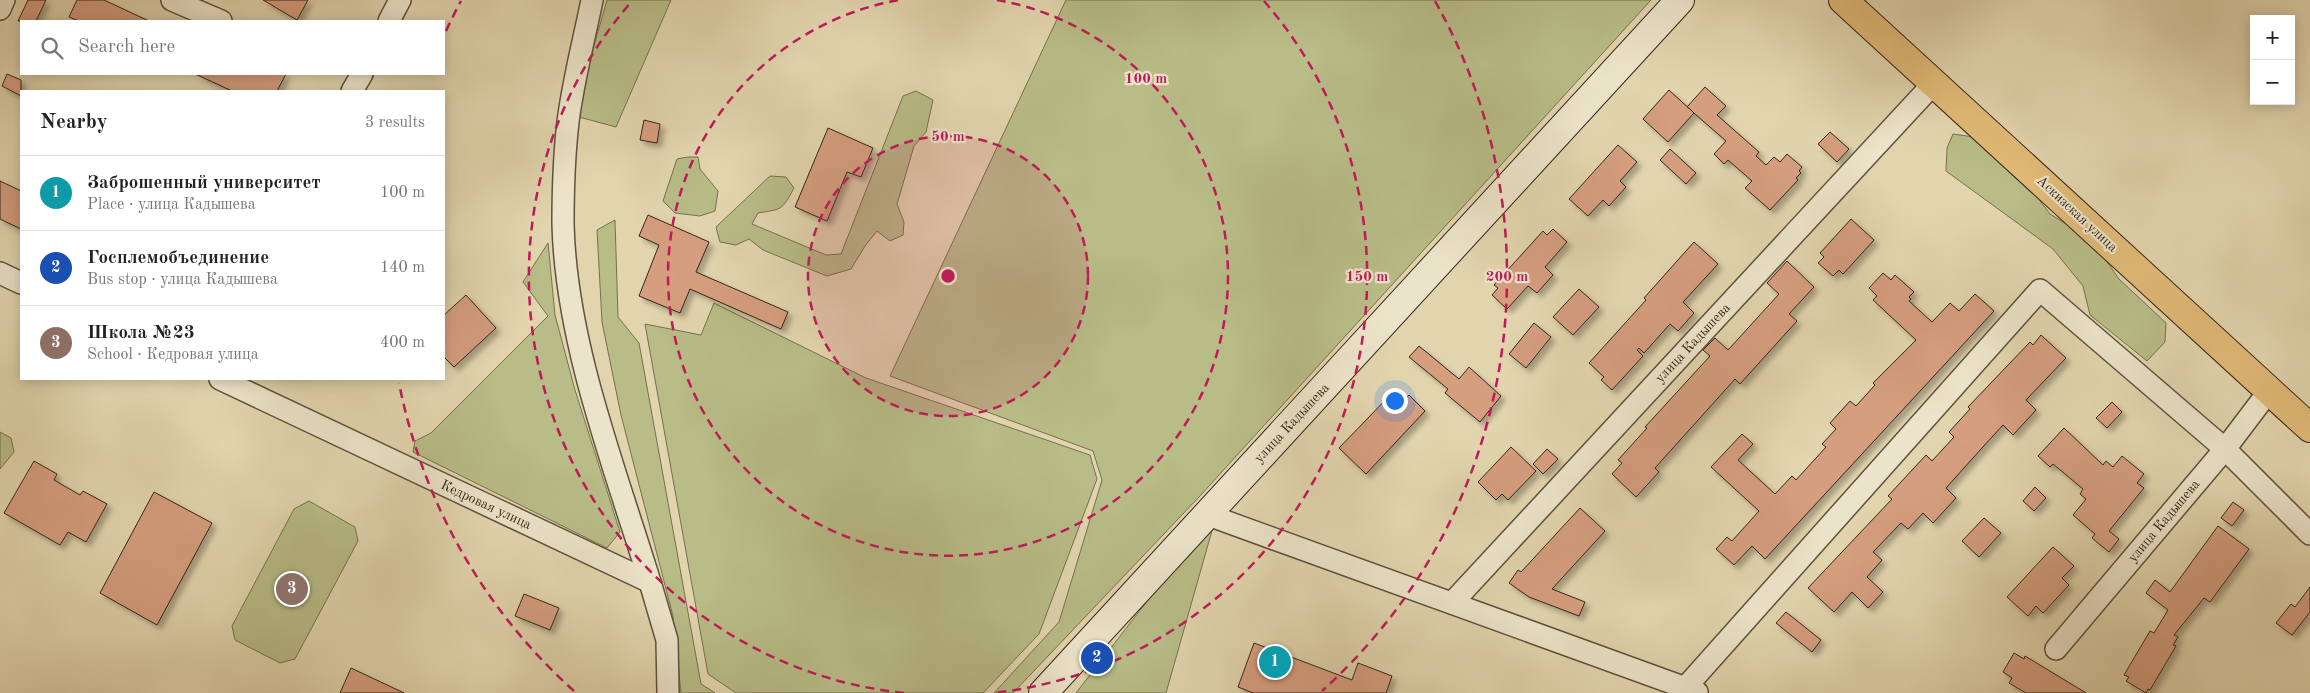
<!DOCTYPE html>
<meta charset="utf-8">
<style>
body{margin:0;font-family:"Old Standard TT",serif;background:#f2f2f2;color:#222}
.controls{position:absolute;right:15px;top:15px;display:grid;overflow:hidden;border-radius:0px;box-shadow:0 2px 12px #0003}
.controls button{width:45px;height:45px;display:grid;place-items:center;padding:0;border:0;border-bottom:1px solid #e0e0e0;background:#fff;color:#222;font:25px sans-serif}
.you{position:absolute;left:1394px;top:400px;width:18px;height:18px;margin:-12px;border:4px solid #fff;border-radius:50%;background:#1a73e8;box-shadow:0 0 0 8px #1a73e833}
.badge{display:grid;place-items:center;width:32px;height:32px;border-radius:50%;background:#0b8043;color:#fff;font-size:16px;font-weight:700}
.pin{position:absolute;translate:-50% -50%;border:2px solid #fff;box-shadow:0 1px 5px #0006}
.list{margin:0;padding:0;list-style:none}
h2{display:flex;justify-content:space-between;align-items:center;height:65px;margin:0;padding:0 20px;font-size:21px}
h2 small{font-size:16px;font-weight:400;color:#767676}
.list li{display:grid;grid-template-columns:32px 1fr auto;gap:15px;align-items:center;box-sizing:border-box;height:75px;padding:0 20px;border-top:1px solid #e0e0e0}
.list b{display:block;font-size:19px;white-space:nowrap}
.list p{margin:0;font-size:16px;white-space:nowrap;color:#767676}
.list em{font-size:16px;font-style:normal;color:#767676}
.icon{flex:none;width:28px;height:28px;fill:none;stroke:currentColor;stroke-width:2;stroke-linecap:round;stroke-linejoin:round}
.map{position:relative;flex:none;width:2310px;height:693px;overflow:hidden}
.search{position:absolute;background:#fff;box-shadow:0 2px 12px #0003;left:20px;top:20px;width:425px;height:55px;display:flex;align-items:center;gap:12px;box-sizing:border-box;padding:0 18px;border-radius:0px;color:#767676;font-size:19px}
.panel{position:absolute;background:#fff;box-shadow:0 2px 12px #0003;left:20px;top:90px;width:425px;height:290px;border-radius:0px}
.map>svg:first-child{display:block}
.green{fill:#b8bc87;stroke:#767050}
.building{fill:#d59e7f;stroke:#342518;filter:url(#shadow)}
.lines{fill:none;stroke-linecap:round;stroke-linejoin:round}
.street-casing{stroke:#60513e;stroke-width:24}
.secondary-casing{stroke:#342518;stroke-width:30}
.primary-casing{stroke:#342518;stroke-width:30}
.street{stroke:#ece4ca;stroke-width:21}
.secondary{stroke:#ece4ca;stroke-width:28}
.primary{stroke:#e1ba77;stroke-width:28}
.ring{fill:none;stroke:#c2185b;stroke-width:2.5;stroke-dasharray:9 6}
.labels{text-anchor:middle;dominant-baseline:central;stroke-width:4.5;stroke-linejoin:round;paint-order:stroke}
.street-label{font-size:14px;fill:#342518;stroke:#ece4ca}
.centre{fill:#c2185b;stroke:#ece4ca;stroke-width:2.5}
.ring-label{font-size:15px;text-anchor:middle;font-weight:bold;fill:#c2185b;stroke:#ece4ca;stroke-width:4.5;stroke-linejoin:round;paint-order:stroke}
</style>
<div class="map">
<svg width="2310" height="693" viewBox="0 0 2310 693">
<defs>
<filter id="shadow"><feDropShadow dx="4.5" dy="4.5" stdDeviation="2.5" flood-color="#0004"/></filter>
</defs>
<rect width="100%" height="100%" fill="#e2d5ae"/>
<filter id="stains"><feTurbulence type="fractalNoise" baseFrequency=".004" numOctaves="4"/><feColorMatrix values="0 0 0 0 .2 0 0 0 0 .09 0 0 0 0 .02 0 0 0 .5 -.17"/></filter>
<radialGradient id="worn" r=".72"><stop offset=".6" stop-color="#630" stop-opacity="0"/><stop offset="1" stop-color="#630" stop-opacity=".3"/></radialGradient>
<!-- green -->
<g class="green">
<path d="M607 0H671L616 127 579 117 591 56Z"/>
<path d="M1066 0H1651L1199 497 1013 693H994L1059 622 1102 480 1093 451 890 376Z"/>
<path d="M916 91 933 100 926 132 914 146 897 204 904 222 903 235 890 241 877 231 865 246 851 269 827 276 763 250 749 239 736 245 720 242 716 227 770 176 786 177 794 188C782 210 783 209 758 213L752 224 826 255 841 254 903 96Z"/>
<path d="M1953 134 1974 137 2028 185 2050 214 2092 240 2119 279 2166 323 2165 342 2147 361 2090 315 2083 286 2053 249 1946 171 1947 148Z"/>
<path d="M688 157H698L700 169 718 191 715 211 700 216 675 213 663 201 677 159Z"/>
<path d="M615 220 618 317 639 343 701 684 715 693H681L673 616 621 415 602 322 597 230Z"/>
<path d="M548 243 555 315 575 390 620 532 607 548 413 452 415 441 431 433 548 316 523 282Z"/>
<path d="M714 303 866 378 1090 455 1097 479 1039 634 983 693H736L708 674 645 324 701 335Z"/>
<path d="M0 432 11 438 14 452 0 469Z"/>
<path d="M309 501 355 527 358 541 295 659 280 663 235 640 232 626 294 509Z"/>
<path d="M1215 520 1166 693H1076L1203 529Z"/>
</g>
<!-- building -->
<g class="building">
<path d="M28 0H46L36 21H18Z"/>
<path d="M77 0H104L149 21H79L69 17Z"/>
<path d="M263 0H308L297 20Z"/>
<path d="M7 74 21 80V96L2 86Z"/>
<path d="M195 74H286L277 91H232Z"/>
<path d="M1705 87 1726 106 1717 115 1759 152 1756 156 1766 165 1774 157 1780 162 1787 154 1802 167 1799 171 1801 173 1796 178 1798 180 1770 210 1745 188 1752 181 1728 160 1724 164 1714 154 1726 141 1687 107Z"/>
<path d="M1669 90 1694 113 1668 142 1643 119Z"/>
<path d="M644 120 660 124 657 143 640 140Z"/>
<path d="M828 128 873 148 861 177 847 172 827 221 795 207Z"/>
<path d="M1830 132 1849 149 1837 162 1818 144Z"/>
<path d="M1618 145 1637 162 1620 181 1626 187 1609 206 1603 200 1588 216 1569 199Z"/>
<path d="M1670 149 1696 173 1686 184 1660 160Z"/>
<path d="M0 181 21 191V229L0 219Z"/>
<path d="M648 215 709 242 696 272 788 312 781 329 690 289 680 313 639 296 659 245 639 236Z"/>
<path d="M1851 219 1874 240 1843 274 1839 270 1833 276 1818 263 1824 257 1820 253Z"/>
<path d="M1553 229 1567 242 1545 267 1553 275 1537 293 1528 286 1507 309 1492 295 1498 288 1494 285 1543 231 1547 235Z"/>
<path d="M1694 242 1718 264 1683 302 1694 313 1678 331 1670 324 1644 353 1639 348 1637 350 1643 356 1612 390 1601 380 1604 377 1589 363 1646 300 1644 298Z"/>
<path d="M1787 261 1814 287 1789 314 1797 321 1740 384 1735 379 1655 468 1659 472 1636 497 1612 474 1622 463 1618 460 1647 428 1645 427 1710 356 1703 350 1715 338 1728 350 1779 294 1767 283Z"/>
<path d="M1883 273 1891 280 1895 275 1914 292 1909 297 1911 299 1909 301 1932 322 1950 303 1959 311 1975 294 1994 311 1765 559 1752 546 1734 565 1716 549 1727 537 1732 541 1759 511 1711 467 1742 434 1753 444 1738 460 1775 494 1792 476 1796 480 1826 447 1822 444 1836 429 1830 423 1850 401 1856 406 1875 385 1873 383 1916 340 1873 300 1877 296 1869 288Z"/>
<path d="M1579 289 1599 307 1573 335 1553 317Z"/>
<path d="M466 295 496 328 454 367 444 357V315Z"/>
<path d="M1534 323 1551 337 1526 368 1509 354Z"/>
<path d="M2041 335 2066 358 2026 400 2036 410 2013 435 2003 425 1982 448 1946 488 1956 498 1933 523 1923 513 1908 529 1901 523 1873 552 1882 560 1867 577 1883 592 1868 608 1852 592 1834 612 1808 588 1892 499 1888 496 1926 455 1932 461 1954 437 1949 432 1970 409 1968 407 2030 342 2033 345Z"/>
<path d="M1419 346 1459 379 1469 367 1501 396 1480 422 1445 393 1448 389 1409 357Z"/>
<path d="M1394 391 1403 401 1409 395 1425 411 1366 474 1339 448Z"/>
<path d="M2112 402 2122 412 2107 428 2096 418Z"/>
<path d="M2064 428 2103 465 2106 461 2113 467 2122 456 2144 474 2137 483 2144 488 2109 531 2119 539 2109 552 2092 538 2095 534 2073 515 2086 499 2080 494 2083 489 2053 464 2050 467 2038 456Z"/>
<path d="M1511 447 1536 471 1508 500 1502 494 1496 500 1478 482Z"/>
<path d="M1547 449 1558 459 1543 474 1533 464Z"/>
<path d="M34 461 57 474 54 480 80 495 83 491 107 504 86 542 68 532 60 545 4 513Z"/>
<path d="M2035 487 2046 498 2034 511 2023 501Z"/>
<path d="M154 492 212 523 157 625 100 593Z"/>
<path d="M2233 502 2244 510 2232 526 2221 518Z"/>
<path d="M1580 508 1605 531 1552 589 1585 602 1579 616 1529 597 1509 583 1518 570 1521 572Z"/>
<path d="M1984 518 2001 533 1979 557 1962 541Z"/>
<path d="M2218 526 2249 549 2210 602 2204 598 2174 635 2178 637 2173 645 2176 646 2150 690 2148 689 2146 693 2126 681 2129 677 2124 675 2150 631 2154 633 2168 610 2146 593 2155 580 2170 592Z"/>
<path d="M2053 547 2074 566 2062 578 2069 585 2043 613 2036 606 2028 616 2007 597Z"/>
<path d="M2310 587V612L2292 635 2276 623 2291 604 2295 607Z"/>
<path d="M524 594 559 608 550 630 515 616Z"/>
<path d="M1786 612 1821 640 1812 652 1776 623Z"/>
<path d="M1254 643 1352 680 1358 663 1392 676 1386 693H1253L1238 687Z"/>
<path d="M2014 653 2024 659 2025 656 2086 693H2026L2009 683 2012 678 2003 672Z"/>
<path d="M351 668 404 693H340Z"/>
</g>
<g class="lines">
<defs>
<g id="street">
<path d="M172 0 221 21"/>
<path d="M592 0C584 40 573 81 568 122 564 156 563 190 563 224 566 344 615 468 650 582"/>
<path d="M0 9 4 0"/>
<path d="M389 21 400 0"/>
<path d="M352 91 362 74"/>
<path d="M0 273 21 283"/>
<path d="M220 379 650 582 667 640 668 693"/>
<path d="M1208 515 1697 692"/>
<path d="M1452 603 1934 83"/>
<path d="M2056 649 2225 449 2269 391"/>
<path d="M1685 688 2040 290 2225 449 2310 534"/>
</g>
<path id="secondary" d="M1043 693 1680 0"/>
<path id="primary" d="M1843 0 2310 428"/>
</defs>
<!-- street casing -->
<use href="#street" class="street-casing"/>
<!-- secondary casing -->
<use href="#secondary" class="secondary-casing"/>
<!-- primary casing -->
<use href="#primary" class="primary-casing"/>
<!-- street -->
<use href="#street" class="street"/>
<!-- secondary -->
<use href="#secondary" class="secondary"/>
<!-- primary -->
<use href="#primary" class="primary"/>
</g>
<!-- distance rings -->
<circle cx="948" cy="276" r="140" fill="#c2185b" fill-opacity=".12"/>
<g class="ring">
<circle cx="948" cy="276" r="140"/>
<path d="M997 0A280 280 0 1 1 899 0"/>
<path d="M904 693A419 419 0 0 1 632 1M1264 1A419 419 0 0 1 992 693"/>
<path d="M574 691A559 559 0 0 1 399 383M446 31A559 559 0 0 1 461 1M1435 1A559 559 0 0 1 1322 691"/>
</g>
<g class="labels">
<!-- street labels -->
<g class="street-label">
<text transform="translate(2077 214) rotate(43)">Аскизская улица</text>
<text transform="translate(1693 343) rotate(-47)">улица Кадышева</text>
<text transform="translate(1292 423) rotate(-47)">улица Кадышева</text>
<text transform="translate(486 505) rotate(25)">Кедровая улица</text>
<text transform="translate(2164 521) rotate(-50)">улица Кадышева</text>
</g>
</g>
<circle cx="948" cy="276" r="8" class="centre"/>
<g class="ring-label">
<text x="1146" y="83">100 m</text>
<text x="948" y="141">50 m</text>
<text x="1367" y="281">150 m</text>
<text x="1507" y="281">200 m</text>
</g>
<rect width="100%" height="100%" filter="url(#stains)"/>
<rect width="100%" height="100%" fill="url(#worn)"/>
</svg>
<div class="controls">
<button>+</button>
<button>−</button>
</div>
<div class="you"></div>
<div class="pin badge" style="left:1275px;top:662px;background:#0f9aa8">1</div>
<div class="pin badge" style="left:1097px;top:658px;background:#1a4fb4">2</div>
<div class="pin badge" style="left:292px;top:589px;background:#8d6e63">3</div>
<div class="search"><svg class="icon" aria-label="search" viewBox="0 0 24 24"><circle cx="10" cy="10" r="6"/><path d="M15 15l6 6"/></svg>Search here</div>
<section class="panel">
<h2>Nearby<small>3 results</small></h2>
<ul class="list">
<li><span class="badge" style="background:#0f9aa8">1</span><div><b>Заброшенный университет</b><p>Place · улица Кадышева</p></div><em>100 m</em></li>
<li><span class="badge" style="background:#1a4fb4">2</span><div><b>Госплемобъединение</b><p>Bus stop · улица Кадышева</p></div><em>140 m</em></li>
<li><span class="badge" style="background:#8d6e63">3</span><div><b>Школа №23</b><p>School · Кедровая улица</p></div><em>400 m</em></li>
</ul>
</section>
</div>
